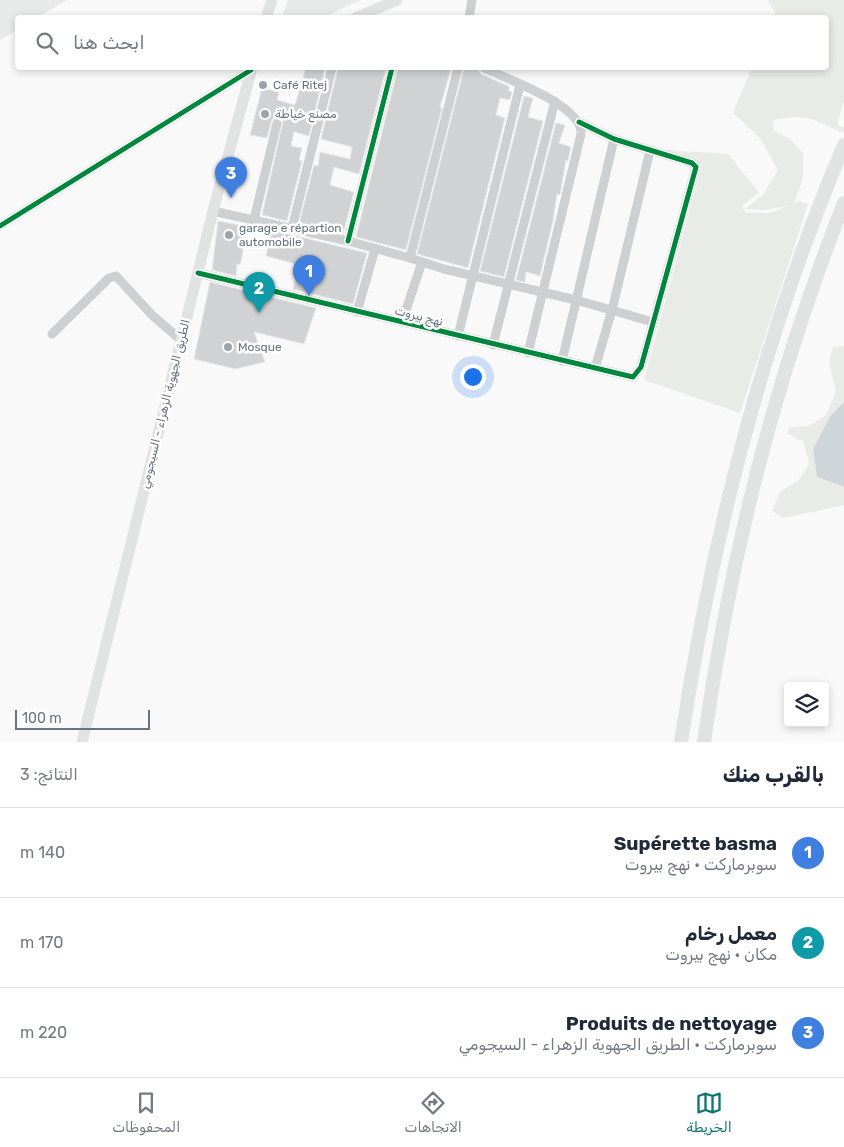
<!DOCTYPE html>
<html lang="ar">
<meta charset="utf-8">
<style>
body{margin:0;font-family:Rubik,"Noto Sans Arabic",sans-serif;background:#f6f6f7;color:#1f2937;direction:rtl}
.controls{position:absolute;right:15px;bottom:15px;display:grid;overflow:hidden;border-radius:5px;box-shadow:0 2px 8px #0003}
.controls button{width:45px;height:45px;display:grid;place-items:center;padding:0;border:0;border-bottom:1px solid #e0e1e3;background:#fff;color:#1f2937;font:25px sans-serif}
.scale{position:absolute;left:15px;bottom:12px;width:135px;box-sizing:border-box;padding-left:5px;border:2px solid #657683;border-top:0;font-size:14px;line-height:18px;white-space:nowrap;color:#657683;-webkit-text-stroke:4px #fff;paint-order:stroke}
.you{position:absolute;left:472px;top:376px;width:18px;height:18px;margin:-12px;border:4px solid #fff;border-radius:50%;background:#1a73e8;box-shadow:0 0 0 8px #1a73e833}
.badge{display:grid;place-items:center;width:32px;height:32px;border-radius:50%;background:#0f766e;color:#fff;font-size:16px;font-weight:700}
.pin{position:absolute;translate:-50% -41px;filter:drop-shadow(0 1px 2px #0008)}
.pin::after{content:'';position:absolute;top:26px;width:18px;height:15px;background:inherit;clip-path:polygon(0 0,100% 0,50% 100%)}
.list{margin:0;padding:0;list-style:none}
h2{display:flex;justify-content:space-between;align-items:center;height:65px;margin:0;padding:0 20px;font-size:21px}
h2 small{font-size:16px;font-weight:400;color:#747a83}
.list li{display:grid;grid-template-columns:32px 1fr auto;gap:15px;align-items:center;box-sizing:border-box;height:90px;padding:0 20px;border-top:1px solid #e0e1e3}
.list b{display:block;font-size:19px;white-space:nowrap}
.list p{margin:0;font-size:16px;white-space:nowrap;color:#747a83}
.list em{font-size:16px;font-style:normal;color:#747a83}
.icon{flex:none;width:28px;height:28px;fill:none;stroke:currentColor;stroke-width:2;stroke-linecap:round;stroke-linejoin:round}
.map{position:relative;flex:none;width:844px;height:742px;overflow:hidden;direction:ltr}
.search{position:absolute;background:#fff;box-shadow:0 2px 8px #0003;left:15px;right:15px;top:15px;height:55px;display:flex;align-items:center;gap:12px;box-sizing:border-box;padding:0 18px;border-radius:5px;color:#747a83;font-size:19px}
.sheet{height:335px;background:#fff}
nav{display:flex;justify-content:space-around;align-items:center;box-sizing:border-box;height:70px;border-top:1px solid #e0e1e3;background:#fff;font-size:14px;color:#747a83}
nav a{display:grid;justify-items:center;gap:2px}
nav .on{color:#0f766e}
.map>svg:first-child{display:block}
.built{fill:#e8e9e9}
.green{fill:#e8ebe6}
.water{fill:#ced6d9}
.building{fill:#d0d2d3;stroke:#e8e8e8}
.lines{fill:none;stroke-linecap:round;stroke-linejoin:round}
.minor{stroke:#cecfd0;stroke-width:9}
.major{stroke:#e1e2e2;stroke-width:11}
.highway{stroke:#e1e2e2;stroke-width:14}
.cycleway-casing{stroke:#fff;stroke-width:8}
.cycleway{stroke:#00873e;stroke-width:5}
.poi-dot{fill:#99a4ac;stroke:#fff;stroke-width:2}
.labels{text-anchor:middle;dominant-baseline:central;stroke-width:5;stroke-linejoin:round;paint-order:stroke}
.poi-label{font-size:12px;fill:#657683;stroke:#fff;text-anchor:start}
.street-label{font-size:12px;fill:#657683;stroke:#fff}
</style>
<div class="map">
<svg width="844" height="742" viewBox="0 0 844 742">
<rect width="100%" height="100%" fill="#f9f9f9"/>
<!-- built -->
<g class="built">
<path d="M0 0H67L38 17 18 18 17 30 0 40Z"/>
<path d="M288 0H361L324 17H282Z"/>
</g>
<!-- green -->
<g class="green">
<path d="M768 0H844V101L837 124 844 128V133C811 120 811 113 773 120L774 131 790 139 803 153V179L794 203 799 201 808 204 740 413 644 380 702 165 664 150 728 154 759 192 742 206 746 213H769L789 206 763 210 745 209 763 195 778 170 760 138 733 113 752 68H826V18L773 17 775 12Z"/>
<path d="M844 346V402L831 415 817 477 844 487V505L783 518 772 511 780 492 798 481 809 464 803 440H798L788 433 790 427 809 426 826 415 836 392 829 362 833 347Z"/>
</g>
<!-- water -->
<path class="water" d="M844 402V487L817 477 813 449 831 415Z"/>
<!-- building -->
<g class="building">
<path d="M306 68H325L309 136 294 132 291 146 302 148 299 160 302 161 287 221 262 215 283 121 278 117 272 119 267 138 250 135 262 88 279 92 277 100 295 105Z"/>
<path d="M338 68H386L359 174 334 167 330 185 354 192 343 234 299 224 314 165 318 166 320 152 350 159 352 147 321 139Z"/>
<path d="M398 68 451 69 440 107 442 108 406 250 356 237Z"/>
<path d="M464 68 478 69 481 74 506 85 509 87V91L512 92 510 100 500 98 496 115 505 118 468 268 417 254Z"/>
<path d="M524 96 533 98 528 117 543 121 504 277 480 271Z"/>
<path d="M556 123 565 125 559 143 571 147 568 161 566 160 560 195 557 194 553 221 540 276 526 272 525 282 516 280Z"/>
<path d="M218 221 244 226 243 252 240 265 237 264 236 276 212 270Z"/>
<path d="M271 230 367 253 353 304 293 289 300 265 266 256Z"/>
<path d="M210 282 316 308 304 344 254 332 265 362 235 369 194 359Z"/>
</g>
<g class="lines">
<!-- minor -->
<g class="minor">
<path d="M469 18 472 0"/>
<path d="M484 68C507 79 584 106 581 134L528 353"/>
<path d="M213 211 348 241 410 258 458 68"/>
<path d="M254 220 277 123"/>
<path d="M0 226 251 70"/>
<path d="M292 228 332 68"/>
<path d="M348 241 392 68"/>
<path d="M410 258 444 269 576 300 653 322"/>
<path d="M198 273 633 377 641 367 696 167 692 163 614 139 579 122"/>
<path d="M357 312 375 249"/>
<path d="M402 322 422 262"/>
<path d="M52 334 109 278 116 276 153 316 181 340"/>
<path d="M458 336 520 85"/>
<path d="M493 345 555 101"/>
<path d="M562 361 614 139"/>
<path d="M595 368 612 310 650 151"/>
</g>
<!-- major -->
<g class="major">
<path d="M266 18 272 0"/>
<path d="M355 18 397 0"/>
<path d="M82 742 213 211 252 68"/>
</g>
<!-- highway -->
<g class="highway">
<path d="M681 742C712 537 763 336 844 145"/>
<path d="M704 742C730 557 775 377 844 203"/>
</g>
<defs>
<g id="cycleway">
<path d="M0 226 251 70"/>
<path d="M348 241 392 68"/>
<path d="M198 273 633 377 641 367 696 167 692 163 614 139 579 122"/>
</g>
</defs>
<!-- cycleway casing -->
<use href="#cycleway" class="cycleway-casing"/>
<!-- cycleway -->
<use href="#cycleway" class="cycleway"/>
</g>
<!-- markers -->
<g class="poi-dot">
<circle cx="263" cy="85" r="5"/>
<circle cx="265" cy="114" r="5"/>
<circle cx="229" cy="235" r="5"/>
<circle cx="228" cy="347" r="5"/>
</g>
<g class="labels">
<!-- poi labels -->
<g class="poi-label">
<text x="273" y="85">Café Ritej</text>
<text x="275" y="114">مصنع خياطة</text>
<text x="239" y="228">garage e répartion<tspan x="239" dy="14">automobile</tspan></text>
<text x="238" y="347">Mosque</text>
</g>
<!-- street labels -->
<g class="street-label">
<text transform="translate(419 316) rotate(14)">نهج بيروت</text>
<text transform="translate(165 404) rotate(-76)">الطريق الجهوية الزهراء - السيجومي</text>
</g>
</g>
</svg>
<div class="controls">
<button><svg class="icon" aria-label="layers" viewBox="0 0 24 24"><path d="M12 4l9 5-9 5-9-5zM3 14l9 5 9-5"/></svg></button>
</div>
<div class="scale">100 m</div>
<div class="you"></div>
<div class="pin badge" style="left:309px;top:296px;background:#3f7fe0">1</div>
<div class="pin badge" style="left:259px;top:313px;background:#0f9aa8">2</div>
<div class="pin badge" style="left:231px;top:198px;background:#3f7fe0">3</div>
<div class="search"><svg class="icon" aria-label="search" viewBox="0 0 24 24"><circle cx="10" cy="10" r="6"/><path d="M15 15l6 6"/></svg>ابحث هنا</div>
</div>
<section class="sheet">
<h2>بالقرب منك<small>النتائج: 3</small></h2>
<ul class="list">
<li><span class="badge" style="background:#3f7fe0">1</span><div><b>Supérette basma</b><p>سوبرماركت · نهج بيروت</p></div><em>140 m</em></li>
<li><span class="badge" style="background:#0f9aa8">2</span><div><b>معمل رخام</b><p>مكان · نهج بيروت</p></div><em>170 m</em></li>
<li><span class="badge" style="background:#3f7fe0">3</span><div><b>Produits de nettoyage</b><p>سوبرماركت · الطريق الجهوية الزهراء - السيجومي</p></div><em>220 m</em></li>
</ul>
</section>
<nav>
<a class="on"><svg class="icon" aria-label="map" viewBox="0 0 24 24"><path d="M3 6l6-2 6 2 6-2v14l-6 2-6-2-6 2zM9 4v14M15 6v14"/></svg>الخريطة</a>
<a><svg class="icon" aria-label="directions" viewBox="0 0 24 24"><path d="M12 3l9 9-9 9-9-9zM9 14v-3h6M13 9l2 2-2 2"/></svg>الاتجاهات</a>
<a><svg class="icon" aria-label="saved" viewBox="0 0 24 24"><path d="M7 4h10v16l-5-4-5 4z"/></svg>المحفوظات</a>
</nav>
